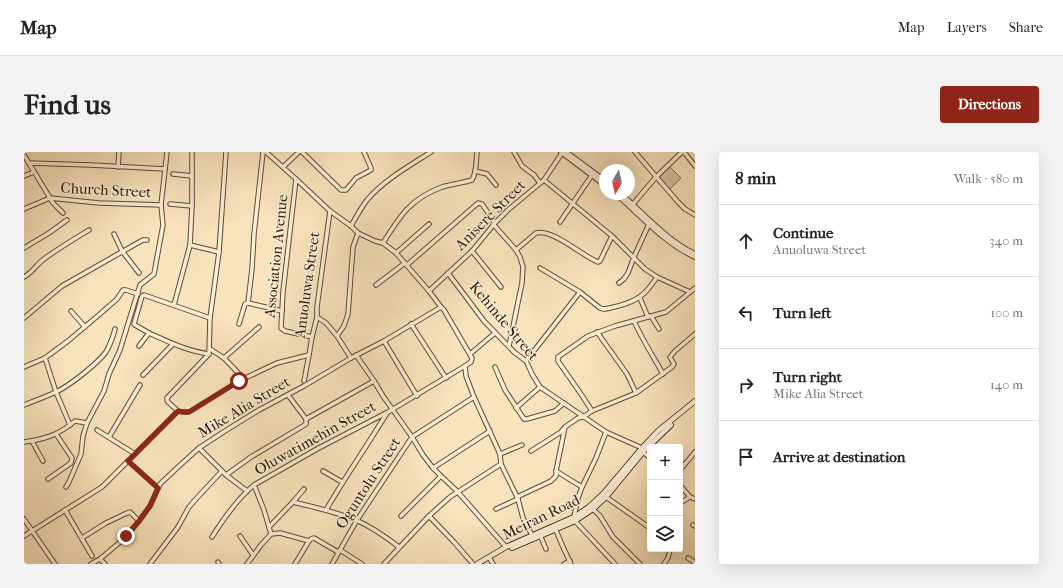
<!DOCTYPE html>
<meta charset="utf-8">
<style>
body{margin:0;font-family:"IM FELL French Canon",serif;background:#f2f2f2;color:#222}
.controls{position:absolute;right:12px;bottom:12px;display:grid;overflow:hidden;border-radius:4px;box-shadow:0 4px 16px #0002}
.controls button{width:36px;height:36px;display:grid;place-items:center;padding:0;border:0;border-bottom:1px solid #e0e0e0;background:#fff;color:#222;font:20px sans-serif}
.compass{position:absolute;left:575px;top:12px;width:36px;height:36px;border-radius:50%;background:#fff;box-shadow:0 4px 16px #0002;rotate:188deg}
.stop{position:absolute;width:12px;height:12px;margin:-9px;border:3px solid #8f2418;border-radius:50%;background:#fff}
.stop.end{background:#8f2418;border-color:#fff;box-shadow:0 1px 4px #0008}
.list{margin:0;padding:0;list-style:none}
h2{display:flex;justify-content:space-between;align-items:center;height:52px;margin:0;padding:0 16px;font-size:17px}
h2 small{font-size:13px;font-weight:400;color:#767676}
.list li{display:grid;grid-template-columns:26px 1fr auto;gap:12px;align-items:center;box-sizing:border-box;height:72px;padding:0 16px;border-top:1px solid #e0e0e0}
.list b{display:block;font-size:15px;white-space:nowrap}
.list p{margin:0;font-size:13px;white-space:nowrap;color:#767676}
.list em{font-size:13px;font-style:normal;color:#767676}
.icon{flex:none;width:22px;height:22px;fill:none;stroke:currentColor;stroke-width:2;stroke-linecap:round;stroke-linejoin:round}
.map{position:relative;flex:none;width:671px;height:412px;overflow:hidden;border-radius:4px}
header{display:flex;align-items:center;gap:24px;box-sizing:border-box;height:56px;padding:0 20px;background:#fff;border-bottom:1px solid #e0e0e0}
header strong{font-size:19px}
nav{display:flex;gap:22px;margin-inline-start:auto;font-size:14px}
.intro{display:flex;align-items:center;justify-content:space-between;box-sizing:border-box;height:96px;padding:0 24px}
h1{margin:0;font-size:28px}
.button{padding:10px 18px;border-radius:4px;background:#8f2418;color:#fff;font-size:14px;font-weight:700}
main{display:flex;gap:24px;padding:0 24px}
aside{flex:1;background:#fff;border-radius:4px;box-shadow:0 4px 16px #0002}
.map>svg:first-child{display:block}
.green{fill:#d5c09e;stroke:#7e6c55}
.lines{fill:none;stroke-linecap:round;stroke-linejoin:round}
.minor-casing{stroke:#5c4a38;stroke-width:5.5}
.tertiary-casing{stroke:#5c4a38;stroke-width:6}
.secondary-casing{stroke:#27170c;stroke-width:6}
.minor{stroke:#fbedd3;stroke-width:3.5}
.tertiary{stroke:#fbedd3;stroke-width:4}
.secondary{stroke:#fbedd3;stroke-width:4.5}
.route{stroke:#8f2418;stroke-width:5}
.labels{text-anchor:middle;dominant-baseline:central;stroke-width:3;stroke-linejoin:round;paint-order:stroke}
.street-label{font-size:15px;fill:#27170c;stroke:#fbedd3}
</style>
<header>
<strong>Map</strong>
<nav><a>Map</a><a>Layers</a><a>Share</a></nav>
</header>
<div class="intro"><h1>Find us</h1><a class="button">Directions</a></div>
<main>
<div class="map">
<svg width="671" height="412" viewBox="0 0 671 412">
<rect width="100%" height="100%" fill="#f9e3bc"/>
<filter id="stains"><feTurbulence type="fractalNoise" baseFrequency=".005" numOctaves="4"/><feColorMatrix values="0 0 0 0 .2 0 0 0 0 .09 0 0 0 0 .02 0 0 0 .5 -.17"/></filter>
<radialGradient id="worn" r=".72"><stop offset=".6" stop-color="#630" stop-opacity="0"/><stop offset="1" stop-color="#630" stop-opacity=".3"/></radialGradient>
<!-- green -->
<path class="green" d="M645 14 657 26 646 37 634 25Z"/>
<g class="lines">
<defs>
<g id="minor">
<path d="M242 0 272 27 306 59 327 74 334 81 351 89 359 91 372 101 405 139 417 155 420 158 448 206 447 210 441 214 442 224 450 245 476 302 477 312 494 347 499 366 508 383"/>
<path d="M278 0 317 38H322L332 26 347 18V16L340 0"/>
<path d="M490 0 498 14 510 23 516 31"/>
<path d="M611 0 654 50 661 57 671 63"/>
<path d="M660 0 671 14"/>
<path d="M0 3 29 51 39 61"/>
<path d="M5 11 67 13 141 17"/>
<path d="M94 15 95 0"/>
<path d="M259 15 275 0"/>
<path d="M451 19 463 22 472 33"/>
<path d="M149 22 168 24"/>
<path d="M0 24 10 20"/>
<path d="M272 27 259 140 257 176 261 179 288 185"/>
<path d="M520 28 588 84 621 117 633 125 666 140"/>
<path d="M146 52 168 54"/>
<path d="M609 52 632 25 658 0"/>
<path d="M0 57 26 46 75 51 137 53"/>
<path d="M536 70 568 23"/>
<path d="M469 72 492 98 496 105 499 115 498 131 485 194"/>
<path d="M327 74C332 65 337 56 343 48 360 28 385 14 407 0"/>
<path d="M90 82 98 99 115 121"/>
<path d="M359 91C376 64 386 47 418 35 428 32 438 31 448 28 453 20 452 9 453 0"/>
<path d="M166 93 195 100"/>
<path d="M0 96 25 81 43 68"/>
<path d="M492 98 512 81C530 77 558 104 574 110L576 109 588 84"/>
<path d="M448 99 477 135"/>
<path d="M372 101 405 72"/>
<path d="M383 113 454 51 458 52 471 71"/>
<path d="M516 116 556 140 576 156 579 157C584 157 589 155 594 154 614 149 622 142 633 125"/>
<path d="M424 121 460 169 490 200 502 209 504 213 508 222 516 235 582 280 618 296"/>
<path d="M0 125C8 121 13 112 20 107 35 96 50 87 65 78"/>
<path d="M595 131 600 127 604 121 610 105 625 72"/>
<path d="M352 133 381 111"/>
<path d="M405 139 448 99 471 71 484 58 520 28 538 1"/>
<path d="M616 146 624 165"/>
<path d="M224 151 258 159"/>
<path d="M150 153 166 93 168 54V0"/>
<path d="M47 159 61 175"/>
<path d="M627 164 635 177"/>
<path d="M293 165 302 171 313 184"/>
<path d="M0 166 38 134 110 93 119 88H123"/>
<path d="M610 169C618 187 629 204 639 222"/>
<path d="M215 172 221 152 224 151 228 117 230 82 239 0"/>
<path d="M387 172 422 226"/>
<path d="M573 180 603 222 612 241"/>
<path d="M125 181 111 173 110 172 118 144 120 143 186 166"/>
<path d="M360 189 393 244"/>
<path d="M115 194 125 181C145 190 163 199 185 202"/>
<path d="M186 197 200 206 220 227"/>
<path d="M446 202 471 181"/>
<path d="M332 203 350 229 359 244 388 285 399 303 409 316 417 324 433 339 482 395"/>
<path d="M21 206 32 240 46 273"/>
<path d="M200 206 235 175"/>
<path d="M327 206 313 184 320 174 324 162 329 95 334 81"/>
<path d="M502 209 556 140"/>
<path d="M0 215 21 206 44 189 76 162 93 147 99 138H102L114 142"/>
<path d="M471 215 481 238 500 267H503L531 259 540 251"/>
<path d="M119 223 149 192"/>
<path d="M280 229 285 203"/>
<path d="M264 243 282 267"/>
<path d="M0 253C10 249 21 245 32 240 45 234 73 212 82 200 86 193 89 185 91 177"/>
<path d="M492 256 516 235"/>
<path d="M154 259 144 250 143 248V246L185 202 186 166 195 100 202 0"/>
<path d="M568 259 559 245 534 209V205L564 184 591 174 642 160 671 136"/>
<path d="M73 278 111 302"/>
<path d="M85 285 116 233"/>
<path d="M8 289 19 309"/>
<path d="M0 290C22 287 34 283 51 269L63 271"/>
<path d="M175 296 202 323 223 339"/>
<path d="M507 299 537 280 540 276"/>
<path d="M619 300 626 306"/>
<path d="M476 302 498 293"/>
<path d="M104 309 134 336"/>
<path d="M409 316 466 279"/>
<path d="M656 318 671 300"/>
<path d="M299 319 318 330"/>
<path d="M532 319 558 335"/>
<path d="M202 323 227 305 279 274 282 272V267L350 229"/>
<path d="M24 327 47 311 48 306 32 282"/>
<path d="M230 333 240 358 247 382 256 381 285 389"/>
<path d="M656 333 666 345 671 347"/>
<path d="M42 335 45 330 57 302 59 284 63 271 80 239 85 222 96 198 116 133 130 122 139 73 137 53 143 0"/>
<path d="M493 345 527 329 532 324V319L541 275 554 266 559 265 568 259 612 241 648 215 650 212 646 205 651 199 671 182"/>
<path d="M582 345 626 376"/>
<path d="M269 350C290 355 312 360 332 368 348 375 362 385 375 395"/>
<path d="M656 351 666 345"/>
<path d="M472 357 494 347"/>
<path d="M569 357 576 364 589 385 616 412"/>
<path d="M41 358 68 404"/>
<path d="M302 358C321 325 343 294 363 261"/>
<path d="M377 364 417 324"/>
<path d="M405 364 430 390 449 412"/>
<path d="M550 365 554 346 558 335 572 306 582 280"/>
<path d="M0 367 31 412"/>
<path d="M551 369 591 412"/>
<path d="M669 373 671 374"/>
<path d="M245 375 269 350 280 337"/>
<path d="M531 376 539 395 547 412"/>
<path d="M516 383 522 397"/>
<path d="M0 384 78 335 154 259 157 260H165L215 229 253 211 285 203 288 185 293 165V155L306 59"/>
<path d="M216 384 229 403"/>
<path d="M188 385C200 366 213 347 230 333L293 297 364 260 441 214"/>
<path d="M58 386 82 371 103 361 106 360 115 369"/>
<path d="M316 398 338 412"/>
<path d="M664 406 671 411"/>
<path d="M76 407 81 412"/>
<path d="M466 407 469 412"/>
<path d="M194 410 195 412"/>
<path d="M67 412 76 407 102 385 115 369 126 354 136 332 153 316 175 296 201 279 235 258 280 234 327 206 360 189 417 155"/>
<path d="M126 412 154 375 165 355 171 348 198 319"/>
<path d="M223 412 237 393 247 382"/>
<path d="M271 412 285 389 287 387 290 386 314 400"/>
<path d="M308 412 333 368 388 285 450 245"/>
<path d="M360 412 405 364 426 345 477 312"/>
<path d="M540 412 546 409"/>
<path d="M640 412 644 406 646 398"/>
</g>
<g id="tertiary">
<path d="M537 0 581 33"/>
<path d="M542 0 581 29"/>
<path d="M592 42C618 64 640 91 671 105"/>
<path d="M597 42C621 63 642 88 671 102"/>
</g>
<g id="secondary">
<path d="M488 396 551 369 569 357 582 345 619 300 647 273"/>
<path d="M453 412 482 395 550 365 565 355 579 342 618 296 634 279 671 249"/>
</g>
</defs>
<!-- minor casing -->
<use href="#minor" class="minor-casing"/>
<!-- tertiary casing -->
<use href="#tertiary" class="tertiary-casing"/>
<!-- secondary casing -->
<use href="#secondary" class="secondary-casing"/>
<!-- minor -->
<use href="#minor" class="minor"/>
<!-- tertiary -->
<use href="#tertiary" class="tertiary"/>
<!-- secondary -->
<use href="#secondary" class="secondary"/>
</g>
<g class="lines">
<!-- route -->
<path class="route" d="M102 384 115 369 126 354 134 336 104 309 154 259 161 260H165L215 229"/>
</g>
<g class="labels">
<!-- street labels -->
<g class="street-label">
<text transform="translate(82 38) rotate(3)">Church Street</text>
<text transform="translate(466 63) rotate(-45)">Anisere Street</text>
<text transform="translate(252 104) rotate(-84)">Association Avenue</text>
<text transform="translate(283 133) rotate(-82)">Anuoluwa Street</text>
<text transform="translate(480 169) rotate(50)">Kehinde Street</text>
<text transform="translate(220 255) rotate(-31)">Mike Alia Street</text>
<text transform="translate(291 286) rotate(-29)">Oluwatimehin Street</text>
<text transform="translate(344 331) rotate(-57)">Oguntolu Street</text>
<text transform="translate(517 365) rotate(-26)">Meiran Road</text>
</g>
</g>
<rect width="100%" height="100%" filter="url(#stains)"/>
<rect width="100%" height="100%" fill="url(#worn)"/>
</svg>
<div class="controls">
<button>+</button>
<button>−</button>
<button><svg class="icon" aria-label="layers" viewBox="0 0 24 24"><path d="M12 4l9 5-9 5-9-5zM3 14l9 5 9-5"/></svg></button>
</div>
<svg class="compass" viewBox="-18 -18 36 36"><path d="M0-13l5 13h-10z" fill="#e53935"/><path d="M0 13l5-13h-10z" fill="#767676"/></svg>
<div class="stop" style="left:215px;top:229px"></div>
<div class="stop end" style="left:102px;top:384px"></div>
</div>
<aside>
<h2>8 min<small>Walk · 580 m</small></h2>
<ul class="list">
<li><svg class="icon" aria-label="ahead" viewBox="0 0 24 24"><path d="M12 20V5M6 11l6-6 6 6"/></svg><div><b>Continue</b><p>Anuoluwa Street</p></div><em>340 m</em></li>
<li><svg class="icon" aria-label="left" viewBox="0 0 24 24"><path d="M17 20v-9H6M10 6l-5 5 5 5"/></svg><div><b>Turn left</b></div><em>100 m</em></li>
<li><svg class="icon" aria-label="right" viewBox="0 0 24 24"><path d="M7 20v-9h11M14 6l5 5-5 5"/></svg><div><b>Turn right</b><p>Mike Alia Street</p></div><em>140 m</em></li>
<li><svg class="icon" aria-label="arrive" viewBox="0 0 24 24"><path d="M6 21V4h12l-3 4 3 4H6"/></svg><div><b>Arrive at destination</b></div></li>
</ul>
</aside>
</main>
